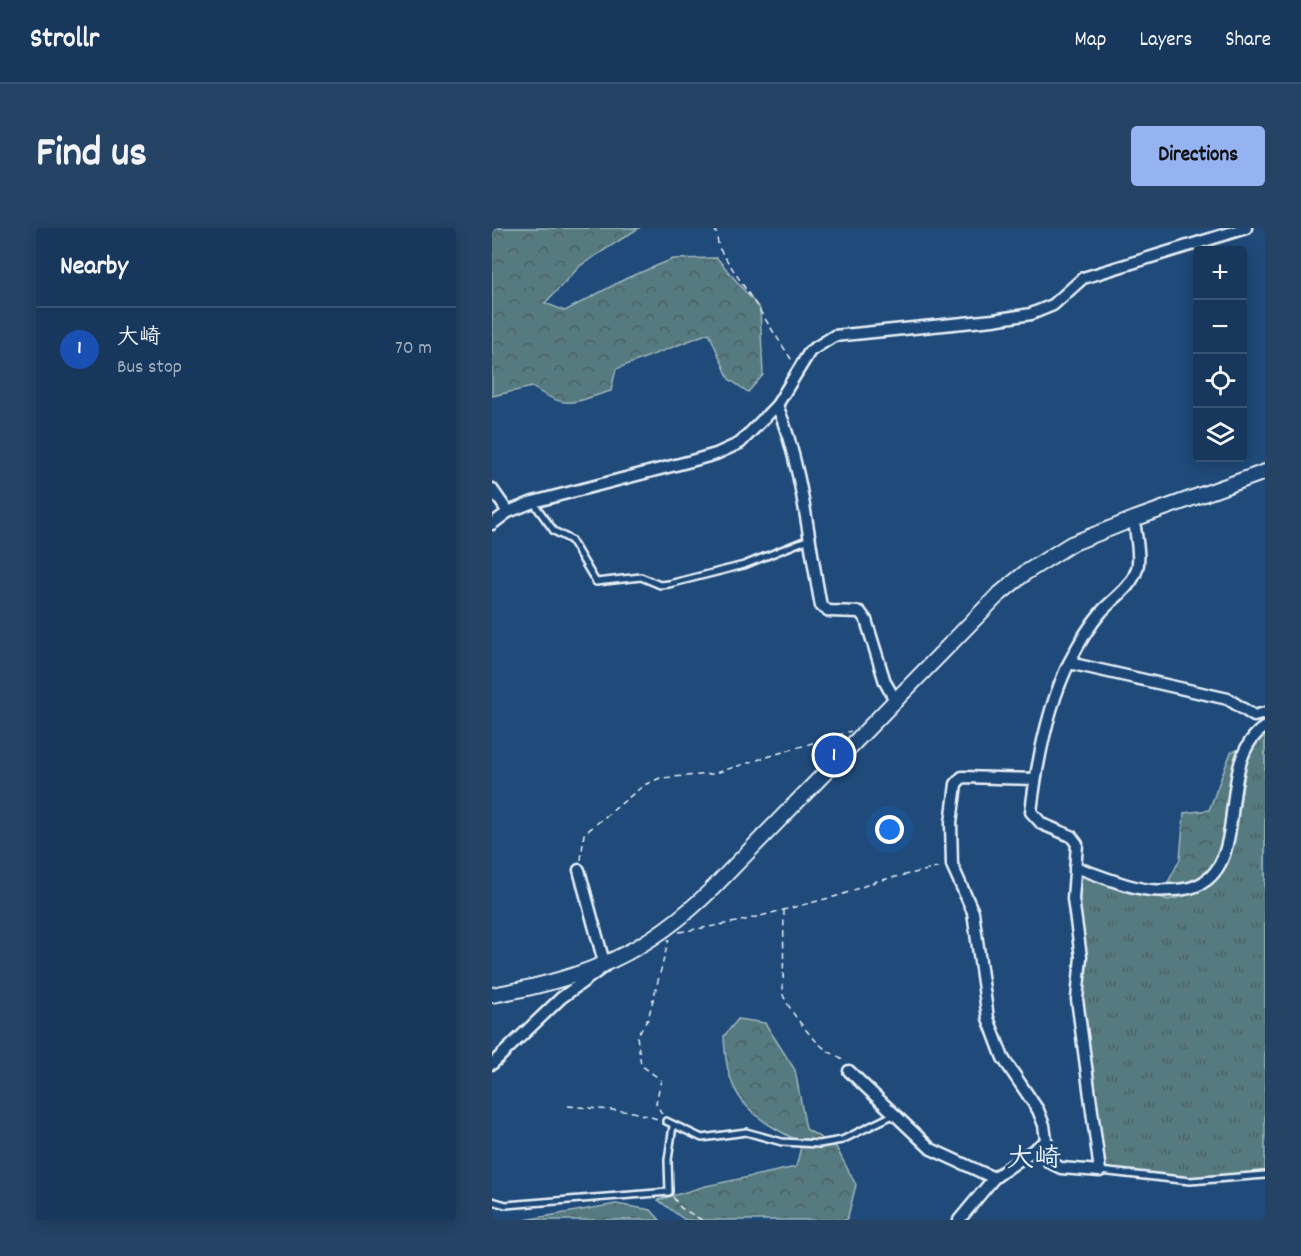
<!DOCTYPE html>
<meta charset="utf-8">
<style>
body{margin:0;font-family:Dekko,"Klee One",sans-serif;background:#244365;color:#f1f3f6}
.controls{position:absolute;right:18px;top:18px;display:grid;overflow:hidden;border-radius:6px;box-shadow:0 3px 15px #0003}
.controls button{width:54px;height:54px;display:grid;place-items:center;padding:0;border:0;border-bottom:2px solid #365272;background:#17385c;color:#f1f3f6;font:30px sans-serif}
.you{position:absolute;left:398px;top:602px;width:21px;height:21px;margin:-15px;border:4px solid #fff;border-radius:50%;background:#1a73e8;box-shadow:0 0 0 9px #1a73e833}
.badge{display:grid;place-items:center;width:39px;height:39px;border-radius:50%;background:#95b2f1;color:#fff;font-size:20px;font-weight:700}
.pin{position:absolute;translate:-50% -50%;border:3px solid #fff;box-shadow:0 2px 6px #0006}
.list{margin:0;padding:0;list-style:none}
h2{display:flex;justify-content:space-between;align-items:center;height:78px;margin:0;padding:0 24px;font-size:26px}
h2 small{font-size:20px;font-weight:400;color:#9eacbb}
.list li{display:grid;grid-template-columns:39px 1fr auto;gap:18px;align-items:center;box-sizing:border-box;height:84px;padding:0 24px;border-top:2px solid #365272}
.list b{display:block;font-size:22px;white-space:nowrap}
.list p{margin:0;font-size:20px;white-space:nowrap;color:#9eacbb}
.list em{font-size:20px;font-style:normal;color:#9eacbb}
.icon{flex:none;width:33px;height:33px;fill:none;stroke:currentColor;stroke-width:2;stroke-linecap:round;stroke-linejoin:round}
.map{position:relative;flex:none;width:773px;height:992px;overflow:hidden;border-radius:6px}
header{display:flex;align-items:center;gap:36px;box-sizing:border-box;height:84px;padding:0 30px;background:#17385c;border-bottom:2px solid #365272}
header strong{font-size:28px}
nav{display:flex;gap:33px;margin-inline-start:auto;font-size:21px}
.intro{display:flex;align-items:center;justify-content:space-between;box-sizing:border-box;height:144px;padding:0 36px}
h1{margin:0;font-size:42px}
.button{padding:15px 27px;border-radius:6px;background:#95b2f1;color:#111;font-size:21px;font-weight:700}
main{display:flex;gap:36px;padding:0 36px}
aside{flex:1;background:#17385c;border-radius:6px;box-shadow:0 3px 15px #0003}
.map>svg:first-child{display:block}
.forest{fill:url(#forest-crowns);stroke:#9eb6bc;stroke-width:1.5}
.park{fill:url(#park-tufts);stroke:#9eb6bc;stroke-width:1.5}
.lines{fill:none;stroke-linecap:round;stroke-linejoin:round}
.lane-casing{stroke:#e8f1f8;stroke-width:10}
.street-casing{stroke:#e8f1f8;stroke-width:15}
.secondary-casing{stroke:#e8f1f8;stroke-width:18}
.path{stroke:#e8f1f8;stroke-width:1.5;stroke-dasharray:6 4.5;stroke-linecap:butt}
.lane{stroke:#1f4a7a;stroke-width:5}
.street{stroke:#1f4a7a;stroke-width:10}
.secondary{stroke:#1f4a7a;stroke-width:14}
.labels{text-anchor:middle;dominant-baseline:central;stroke-width:6;stroke-linejoin:round;paint-order:stroke}
.quarter-label{font-size:27px;font-weight:bold;fill:#e8f1f8;stroke:#1f4a7a}
</style>
<header>
<strong>Strollr</strong>
<nav><a>Map</a><a>Layers</a><a>Share</a></nav>
</header>
<div class="intro"><h1>Find us</h1><a class="button">Directions</a></div>
<main>
<aside>
<h2>Nearby<small></small></h2>
<ul class="list">
<li><span class="badge" style="background:#1a4fb4">1</span><div><b>大崎</b><p>Bus stop</p></div><em>70 m</em></li>
</ul>
</aside>
<div class="map">
<svg width="773" height="992" viewBox="0 0 773 992">
<defs>
<pattern id="forest-crowns" width="20" height="18" patternUnits="userSpaceOnUse" patternTransform="scale(1.5)"><rect width="20" height="18" fill="#557a80"/><path d="M2 6a3 3 0 1 1 6 0M12 15a3 3 0 1 1 6 0" fill="none" stroke="#4e6165"/></pattern>
<pattern id="park-tufts" width="24" height="20" patternUnits="userSpaceOnUse" patternTransform="scale(1.5)"><rect width="24" height="20" fill="#557a80"/><path d="M3 7l-1-3M5 7V3M7 7l1-3M15 17l-1-3M17 17v-4M19 17l1-3" fill="none" stroke="#4e6165"/></pattern>
</defs>
<rect width="100%" height="100%" fill="#1f4a7a"/>
<filter id="ink" filterUnits="userSpaceOnUse"><feTurbulence type="fractalNoise" baseFrequency=".0167" numOctaves="2"/><feDisplacementMap in="SourceGraphic" scale="12" xChannelSelector="R" yChannelSelector="G"/><feConvolveMatrix kernelMatrix="1 2 1 2 8 2 1 2 1" color-interpolation-filters="sRGB"/></filter>
<g filter="url(#ink)">
<!-- forest -->
<g class="forest">
<path d="M0 0H147L89 37 53 75 73 83 135 50 181 31 225 30 268 81 271 147 256 164 237 151 217 105 124 141 119 163C80 174 76 183 40 159L0 168Z"/>
<path d="M773 513V734L658 689 688 631 692 585 717 582 739 524Z"/>
<path d="M246 791 273 795 303 842 314 901 344 919 364 957 355 992H193L166 972 214 958 304 939 310 915C257 888 234 871 232 808Z"/>
<path d="M124 976 159 982 168 992H33Z"/>
</g>
<!-- park -->
<path class="park" d="M773 505V947L698 953 608 943 590 803 583 639 676 672 702 666 728 648 740 620 755 534 765 510Z"/>
<g class="lines">
<defs>
<g id="lane">
<path d="M41 274 62 303 79 312 104 354 149 349 168 357 177 356 252 337 317 311"/>
<path d="M174 893 210 910 254 904 290 914 327 916 350 912 403 886"/>
<path d="M608 943 698 953 773 947"/>
<path d="M0 973 14 977 177 964 176 932 181 898"/>
</g>
<g id="street">
<path d="M285 177C311 241 316 311 329 378L337 383 368 384 374 392 393 454 403 472"/>
<path d="M0 261 16 284"/>
<path d="M0 296 16 284 41 274 199 233 224 226 248 215 285 177 318 123 342 108 501 92 539 86 561 77 591 50 754 0"/>
<path d="M577 435 736 471 762 488 773 485"/>
<path d="M543 551 470 549 464 556 459 595 460 637 481 684 496 790 511 830 546 882 552 897 557 934 569 940 608 943 585 771 589 729 581 671 585 616 579 608 550 596 539 584C545 534 555 479 578 433 587 415 597 398 610 383 623 369 639 360 645 341 649 327 643 305 642 291"/>
<path d="M583 639C607 647 633 659 658 662 666 663 673 662 681 662 770 661 716 535 773 499"/>
<path d="M0 836 69 770 113 738 87 642"/>
<path d="M357 843 439 921 502 950"/>
<path d="M467 992 502 950 553 914"/>
</g>
<path id="secondary" d="M0 767C92 751 155 726 222 659L505 368 533 345 579 316 642 291 773 244"/>
</defs>
<!-- lane casing -->
<use href="#lane" class="lane-casing"/>
<!-- street casing -->
<use href="#street" class="street-casing"/>
<!-- secondary casing -->
<use href="#secondary" class="secondary-casing"/>
<!-- path -->
<g class="path">
<path d="M223 0 227 20 301 134"/>
<path d="M89 632 92 606 152 557 168 550 220 546 359 503"/>
<path d="M292 682 291 767C299 785 317 808 333 821 340 827 347 826 352 835"/>
<path d="M187 704 245 694 349 667 385 653 450 639"/>
<path d="M76 878 141 884 166 891"/>
<path d="M170 886 164 875 169 852 149 837 145 808 156 791 177 711"/>
<path d="M181 969 189 980 210 992"/>
</g>
<!-- lane -->
<use href="#lane" class="lane"/>
<!-- street -->
<use href="#street" class="street"/>
<!-- secondary -->
<use href="#secondary" class="secondary"/>
</g>
</g>
<g class="labels">
<!-- quarter labels -->
<g class="quarter-label">
<text x="542" y="932">大崎</text>
</g>
</g>
</svg>
<div class="controls">
<button>+</button>
<button>−</button>
<button><svg class="icon" aria-label="locate" viewBox="0 0 24 24"><circle cx="12" cy="12" r="6"/><path d="M12 2v4M12 18v4M2 12h4M18 12h4"/></svg></button>
<button><svg class="icon" aria-label="layers" viewBox="0 0 24 24"><path d="M12 4l9 5-9 5-9-5zM3 14l9 5 9-5"/></svg></button>
</div>
<div class="you"></div>
<div class="pin badge" style="left:342px;top:527px;background:#1a4fb4">1</div>
</div>
</main>
